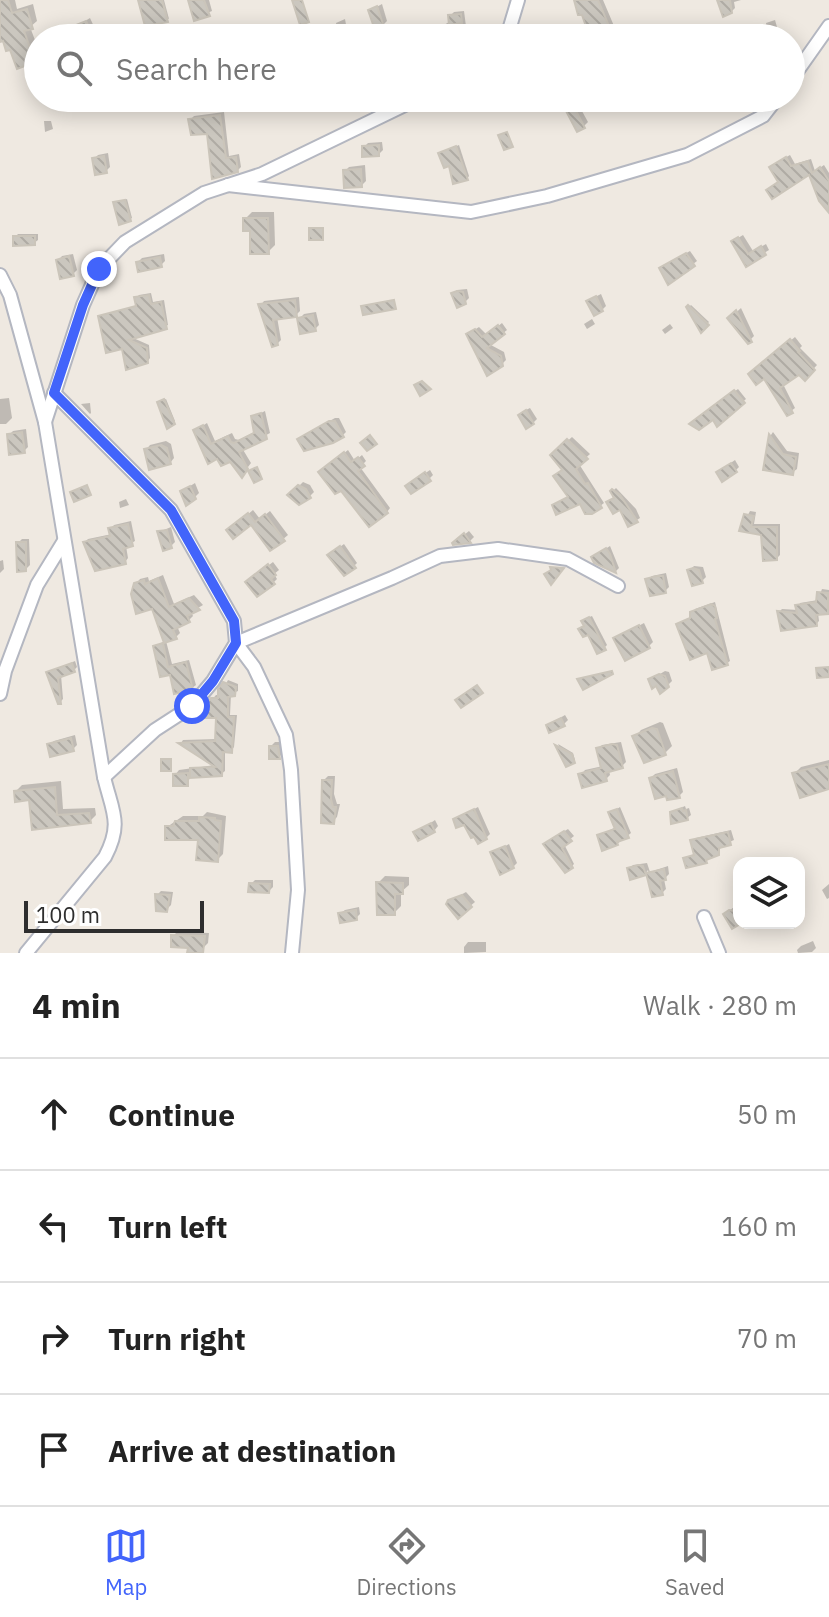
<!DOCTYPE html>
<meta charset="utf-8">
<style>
body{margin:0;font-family:"IBM Plex Sans",sans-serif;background:#f6f6f6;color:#222}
.controls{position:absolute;right:24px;bottom:24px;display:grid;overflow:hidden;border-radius:16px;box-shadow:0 4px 20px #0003}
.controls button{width:72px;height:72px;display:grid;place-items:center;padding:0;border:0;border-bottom:2px solid #e0e0e0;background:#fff;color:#222;font:40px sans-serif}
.scale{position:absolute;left:24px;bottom:20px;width:180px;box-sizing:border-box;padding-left:8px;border:4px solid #2e2e2e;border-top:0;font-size:22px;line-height:28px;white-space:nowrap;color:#2e2e2e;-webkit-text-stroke:6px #fff;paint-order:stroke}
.stop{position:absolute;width:24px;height:24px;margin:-18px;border:6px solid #4264fb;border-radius:50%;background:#fff}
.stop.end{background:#4264fb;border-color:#fff;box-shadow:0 2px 8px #0008}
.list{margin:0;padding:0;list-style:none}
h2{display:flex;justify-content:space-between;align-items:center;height:104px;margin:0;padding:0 32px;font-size:34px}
h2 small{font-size:26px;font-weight:400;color:#767676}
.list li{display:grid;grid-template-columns:52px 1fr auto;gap:24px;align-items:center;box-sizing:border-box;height:112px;padding:0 32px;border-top:2px solid #e0e0e0}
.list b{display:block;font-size:30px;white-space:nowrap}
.list em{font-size:26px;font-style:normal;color:#767676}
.icon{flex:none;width:44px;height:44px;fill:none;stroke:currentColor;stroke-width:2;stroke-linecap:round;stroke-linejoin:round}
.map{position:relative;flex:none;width:829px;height:953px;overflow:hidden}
.search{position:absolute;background:#fff;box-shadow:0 4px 20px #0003;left:24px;right:24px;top:24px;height:88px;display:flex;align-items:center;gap:20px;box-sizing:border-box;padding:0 28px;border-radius:44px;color:#767676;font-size:30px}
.sheet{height:552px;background:#fff}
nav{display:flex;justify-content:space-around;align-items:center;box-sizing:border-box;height:112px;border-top:2px solid #e0e0e0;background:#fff;font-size:22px;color:#767676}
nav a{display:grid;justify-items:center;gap:4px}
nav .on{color:#4264fb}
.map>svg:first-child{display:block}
.shadow{fill:#0003}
.building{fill:url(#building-back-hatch);stroke:#cbc5ba;stroke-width:2}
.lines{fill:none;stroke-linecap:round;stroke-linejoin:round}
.minor-casing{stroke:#b4b7c1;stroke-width:16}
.minor{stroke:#fff;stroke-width:12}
.route{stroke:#4264fb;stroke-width:10}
</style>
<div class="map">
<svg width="829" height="953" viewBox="0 0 829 953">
<defs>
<pattern id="building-back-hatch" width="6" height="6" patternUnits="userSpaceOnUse" patternTransform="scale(2)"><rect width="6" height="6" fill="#cbc7bf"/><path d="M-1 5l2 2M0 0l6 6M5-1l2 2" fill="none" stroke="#afaba4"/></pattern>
</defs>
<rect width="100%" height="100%" fill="#efe9e1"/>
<!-- shadow -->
<g class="shadow">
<path d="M0 0H15L17 9 33 4 37 21 30 27 38 48V59L18 66 4 39 0 40Z"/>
<path d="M139 0H164L169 19 139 8Z"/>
<path d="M190 0H209L212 11 195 18Z"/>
<path d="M578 0H603L617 33 633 27 634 31 637 30 640 38H551L550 32 561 27 563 36 590 30Z"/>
<path d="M719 0H741L734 2 735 8 731 12Z"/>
<path d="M382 4 387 21 383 25 371 10Z"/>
<path d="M464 11 467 34 463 38H444L442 26 451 21 450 16 454 12Z"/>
<path d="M90 18 96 31 87 38H79L74 28Z"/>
<path d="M345 19 347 30 350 29 353 38H338L336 23Z"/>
<path d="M775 20 777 27 767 30 766 23Z"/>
<path d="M752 33 753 38H743L744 35Z"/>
<path d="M577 102 588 122 584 126 567 109Z"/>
<path d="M224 112 229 156 239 154 241 167 237 171 214 177 209 132 191 119 194 116Z"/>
<path d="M44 121H51L53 129 45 132Z"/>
<path d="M382 142 383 150 379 154 364 147 368 143Z"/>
<path d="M459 145 469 176 467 179 440 153Z"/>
<path d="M108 153 110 167 106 171 94 159 98 155Z"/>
<path d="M790 155 795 164 811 159 815 171 824 165 829 173V187L810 172 780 182 774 164Z"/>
<path d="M365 165 366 181 362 185 345 171 349 167Z"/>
<path d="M127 199 132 218 130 219 117 202Z"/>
<path d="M252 212H274L275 245 268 252 245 219Z"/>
<path d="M18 234H38V240L34 243 15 237Z"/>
<path d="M743 235 753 251 766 244 769 250 746 264 738 238Z"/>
<path d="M690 251 697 261 669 282 664 266Z"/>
<path d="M73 254 77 270 73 274 58 261 62 256Z"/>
<path d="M164 254 165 261 161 265 138 262 142 258Z"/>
<path d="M467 289 469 298 465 302 453 293 457 290Z"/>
<path d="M151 293 153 302 164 300 168 325 131 337 149 345 150 358 147 362 123 346 100 317 138 305 136 298 139 295Z"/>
<path d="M601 294 606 306 602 310 593 298Z"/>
<path d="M299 297 300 311 296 315 277 317 281 340 277 344 261 305 264 301Z"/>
<path d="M691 305 709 322 702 330 689 307Z"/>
<path d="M741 308 754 336 749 341 730 318Z"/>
<path d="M316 312 319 325 315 329 300 318 304 314Z"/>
<path d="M592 319 595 324 587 329 584 324Z"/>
<path d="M502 323 507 330 489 344 504 352 506 360 502 364 468 334 479 327 487 335Z"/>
<path d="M670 324 673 328 665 334 662 330Z"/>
<path d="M795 337 802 346 800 348 817 365 805 378 800 372 783 384 795 408 791 411 764 376 754 371Z"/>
<path d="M738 389 746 399 717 424 713 417 694 421Z"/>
<path d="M9 398 12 418 6 424H0V399Z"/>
<path d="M166 399 175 421 171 425 161 401Z"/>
<path d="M90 403 91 413 90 414 81 404Z"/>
<path d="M530 408 537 419 533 423 524 411Z"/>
<path d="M265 411 270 433 242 448 251 463 245 471 230 459 222 463 196 430 207 423 215 441 232 433 235 439 239 440 256 431 253 417Z"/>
<path d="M335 418H339L346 432 342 436 304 435Z"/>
<path d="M26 429 28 447 24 451 9 435 13 431Z"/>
<path d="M773 432 787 451 799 453 797 469 793 472 765 468 771 435Z"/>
<path d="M572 437 590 454 579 464 604 503 600 506 581 501 554 506 570 496 564 469 552 455Z"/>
<path d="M166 441 171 444 174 458 170 463 146 450 150 445Z"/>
<path d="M348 450 355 461 362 455 366 461 360 467 390 508 387 512 324 469Z"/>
<path d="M735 460 739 467 735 471 722 469Z"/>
<path d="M430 470 433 475 429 479 412 482Z"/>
<path d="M303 482 310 485 314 492 310 496 290 495Z"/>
<path d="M195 483 199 493 195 497 182 491Z"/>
<path d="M616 488 636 509 640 518 629 525 613 491Z"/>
<path d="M126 499 129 505 120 508 119 502Z"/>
<path d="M253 510 260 519 270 511 288 535 271 549 251 522 233 527Z"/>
<path d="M750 511 756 512 754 524H780V555L777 558 763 534 741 528Z"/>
<path d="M131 521 135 541 126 546 128 558 125 562 85 542 88 539 112 534 111 529 114 525Z"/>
<path d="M171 527 175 542 171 546 159 532Z"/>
<path d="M469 531 474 537 470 541 454 543Z"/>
<path d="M22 539H29L30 565 26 569 18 543Z"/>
<path d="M344 544 357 563 354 566 333 552Z"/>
<path d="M610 546 619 568 616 571 595 561 593 557Z"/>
<path d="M3 560 4 569 0 573V561Z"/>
<path d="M273 562 279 570 274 574 277 579 273 583 252 578Z"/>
<path d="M694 566 703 567 706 577 702 581 690 570Z"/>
<path d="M666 573 669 587 665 591 647 580 652 576Z"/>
<path d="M163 575 174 604 194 595 203 605 191 612 193 616 189 620 177 626 180 633 176 637 166 641 172 664 189 660 196 685 192 688 171 672 162 674 155 646 165 641 153 607 136 584 140 579 148 577 149 581Z"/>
<path d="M822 589 829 590V611L818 613 819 621 816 624 779 612 782 609 798 610 800 603 818 600Z"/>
<path d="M715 602 730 661 727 663 678 624 692 617 695 609Z"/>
<path d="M592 616 607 645 604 648 585 625 587 618Z"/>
<path d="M644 623 653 642 649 646 616 638Z"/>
<path d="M75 661 77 667 74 670 61 675 63 699 60 702 48 673Z"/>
<path d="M665 671 669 672 672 681 668 685 650 680Z"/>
<path d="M228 680 238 684V691L231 694 230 715H237L234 747 231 751 225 750V771L221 774 191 776 187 784 175 775 179 770 215 765 181 743 183 740 217 739 218 716 209 703 216 695H220Z"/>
<path d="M565 715 568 720 564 724 548 725Z"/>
<path d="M660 722 663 723 672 746 665 753 635 737 641 730Z"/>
<path d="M75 735 77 745 73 749 49 745 54 741Z"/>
<path d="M275 742H282L283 753 279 757 271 746Z"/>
<path d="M621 742 626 762 622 766 609 770 610 775 606 779 581 775 585 770 603 766 598 749 602 745Z"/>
<path d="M558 744 573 753 575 760 567 765Z"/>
<path d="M829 760V787L794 774 801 767Z"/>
<path d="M677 768 683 792 679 796 651 778 655 774Z"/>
<path d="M328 776H335L334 794 337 804H340L337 817 333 821 324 780Z"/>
<path d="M61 781 63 809 95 808 96 815 90 821 34 828 31 798 16 791 22 785Z"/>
<path d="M685 806 686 809 689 808 691 815 687 818 672 812Z"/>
<path d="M478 807 490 834 486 838 465 822 455 819Z"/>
<path d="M620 807 631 833 617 844 600 835 616 827 611 813Z"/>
<path d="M207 812 226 816 223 854 217 860 200 838 167 827 183 816H203Z"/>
<path d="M435 820 438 826 434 831 416 833Z"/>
<path d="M568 829 574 836 564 844 574 864 571 867 548 841Z"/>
<path d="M731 830 734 840 722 845 718 853 706 861 685 858 696 853 692 841 696 838Z"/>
<path d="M509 844 517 863 513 867 493 853Z"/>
<path d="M647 863 650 872 668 866 669 874 664 879 666 889 662 893 653 895 648 870 645 874 629 869 633 865Z"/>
<path d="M385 876 409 877V885L401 892V906L394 913 378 883Z"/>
<path d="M255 880H273V887L269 891 251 884Z"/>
<path d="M829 884V898L827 899 822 890Z"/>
<path d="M161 891 173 892 171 905 166 910 157 895Z"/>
<path d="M466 892 475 902 458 916 450 901Z"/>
<path d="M359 907 360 914 356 918 340 914 345 910Z"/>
<path d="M734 907 739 908V922L733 926 725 914Z"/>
<path d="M177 932 209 933 208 943 204 947 173 946V936Z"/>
<path d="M813 941 816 948 812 952 798 953 797 950 801 946Z"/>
<path d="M468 942H486V952L464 953V947Z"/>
</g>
<!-- building -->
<g class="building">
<path d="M0 0H8L12 13 27 9 33 29 24 31 32 53 38 50V61L17 69 10 50 6 51 3 41 0 42Z"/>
<path d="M138 0H162L168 22 145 26Z"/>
<path d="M188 0H204L210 16 194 21Z"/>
<path d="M292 0H302L309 22 300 25Z"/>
<path d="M574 0H598L614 38H590L582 15H578Z"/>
<path d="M717 0H730L732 13 723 17Z"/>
<path d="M377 6 384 27 375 30 368 10Z"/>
<path d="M461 14 462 23 449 25 448 15Z"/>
<path d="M86 21 94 38H76L71 27Z"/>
<path d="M573 105 585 128 577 132 565 109Z"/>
<path d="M220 115 226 158 236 157 238 172 212 179 207 134 191 135 188 119Z"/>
<path d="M507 132 513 147 504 150 498 135Z"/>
<path d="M379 145V156L362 157V146Z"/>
<path d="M456 146 468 180 453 184 449 166 444 168 438 153Z"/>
<path d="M104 156 107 173 95 175 92 158Z"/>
<path d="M786 157 791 166 808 161 812 173 820 167 829 181V213L819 201 809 175 772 199 766 190 778 182 769 167Z"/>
<path d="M361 169 362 187 344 188 343 170Z"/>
<path d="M125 200 131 221 119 225 113 202Z"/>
<path d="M243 218H268L269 254H250V231H243Z"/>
<rect x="309" y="228" width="14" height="12"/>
<path d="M13 236H35V245L13 246Z"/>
<path d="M738 237 748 254 761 246 766 255 746 267 731 241Z"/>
<path d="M686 253 695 266 668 285 659 268Z"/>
<path d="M69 256 74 276 60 279 56 260Z"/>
<path d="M160 257 162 267 138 272 136 262Z"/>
<path d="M457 291 463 292 466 304 457 308 451 293Z"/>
<path d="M149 295 151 304 161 302 167 329 129 340 147 348 148 363 126 370 122 349 106 353 98 316 136 306 134 297Z"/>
<path d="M596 296 603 311 594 316 586 301Z"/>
<path d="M295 300 297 317 273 320 278 345 272 347 258 304Z"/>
<path d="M394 300 396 309 363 315 361 306Z"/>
<path d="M688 305 709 325 701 333 686 307Z"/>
<path d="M736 310 752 342 748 344 727 318Z"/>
<path d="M313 315 316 331 300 334 297 318Z"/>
<path d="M498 325 505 334 487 348 501 356 503 366 487 376 466 334 475 329 482 337Z"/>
<path d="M790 339 800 351 798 352 815 370 805 381 799 375 780 388 793 413 787 416 764 379 756 385 748 374Z"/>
<path d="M422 381 431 389 420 396 414 385Z"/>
<path d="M734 390 745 403 717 427 713 420 699 430 689 424Z"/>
<path d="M164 399 175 424 167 429 157 402Z"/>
<path d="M526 410 534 424 526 429 518 415Z"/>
<path d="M261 413 267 439 239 452 248 469 242 478 230 462 221 466 217 459 208 464 193 430 203 425 211 444 228 436 231 442 234 443 254 433 251 416Z"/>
<path d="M329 421H335L344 437 333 443 304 451 297 439Z"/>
<path d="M22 432 25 453 9 455 7 434Z"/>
<path d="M769 434 783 454 796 457 793 475 763 470Z"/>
<path d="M370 435 377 444 367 451 360 443Z"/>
<path d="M567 439 588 459 576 469 585 484 588 483 602 508 592 514H585L580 504 556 515 552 505 568 497 553 476 562 470 550 455Z"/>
<path d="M161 445 167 448 171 464 149 470 144 449Z"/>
<path d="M344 452 351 462 358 457 365 466 358 471 388 513 369 527 341 491 335 494 318 472Z"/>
<path d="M731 463 737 472 722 482 716 472Z"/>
<path d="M257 467 262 479 254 483 248 471Z"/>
<path d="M425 472 431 481 411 494 405 486Z"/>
<path d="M87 485 91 495 74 502 70 492Z"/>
<path d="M298 485 306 489 311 498 299 505 287 495Z"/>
<path d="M190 486 196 499 186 506 180 491Z"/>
<path d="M612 489 620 495 638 522 628 527 620 510 613 514 606 502 614 498 610 491Z"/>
<path d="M248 513 255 522 265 514 285 541 270 551 251 525 233 539 226 530Z"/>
<path d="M744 514 754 516 751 527H777V560L763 561 761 535 739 531Z"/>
<path d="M128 524 133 546 123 549 126 564 95 571 83 542 110 536 108 528Z"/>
<path d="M167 530 172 548 163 551 157 531Z"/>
<path d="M464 533 471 543 453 545 452 543Z"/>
<path d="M16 542H26V571L17 572Z"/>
<path d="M340 546 356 568 344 576 327 555Z"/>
<path d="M606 548 610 554 616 573 594 563 591 557Z"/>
<path d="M268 564 276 575 271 579 275 584 257 597 245 582Z"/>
<path d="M550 567 564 568 551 585 544 574 551 570Z"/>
<path d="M693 568 699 570 703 583 692 586 687 570Z"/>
<path d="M657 576H663L666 593 650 596 645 579Z"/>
<path d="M158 578 169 607 189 598 200 610 187 616 190 622 173 630 177 639 164 643 152 609 136 614 131 594 134 583 144 580 145 584Z"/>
<path d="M817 592 828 593V614L816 615 817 626 781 631 777 611 797 613 795 605 816 602Z"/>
<path d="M711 604 715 606 717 618 715 619 728 665 712 670 707 653 690 660 676 624 690 618V612Z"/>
<path d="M589 617 606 650 597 654 588 635 583 637 578 629 584 626 581 621Z"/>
<path d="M639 625 650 648 625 661 613 638Z"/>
<path d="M163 643 168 667 186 662 193 690 174 694 170 675 160 677 153 646Z"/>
<path d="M72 663 75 672 58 678 61 704H58L46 672Z"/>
<path d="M829 667V677L817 678 816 668Z"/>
<path d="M612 671 613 674 583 690 577 679Z"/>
<path d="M659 674 665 676 669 687 660 694 656 686 652 689 648 679Z"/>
<path d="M223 682 236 687 235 696 228 697V717H234L232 753 223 752 222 776 190 778V768L215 767 178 743 215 741 216 718H206L207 703 211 698H218V689Z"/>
<path d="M477 685 483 693 461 708 455 700Z"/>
<path d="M561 718 565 726 549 733 546 725Z"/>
<path d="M652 728 657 729 666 755 644 763 632 736Z"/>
<path d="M71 738 74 751 50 757 47 744Z"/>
<path d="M612 744 617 745 623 768 605 773 607 781 582 788 578 774 601 768 596 748Z"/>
<path d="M555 745 572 754 575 763 566 767Z"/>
<path d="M269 746H278L280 759H269Z"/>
<rect x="161" y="759" width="10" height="12"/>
<path d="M829 764V789L800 798 792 773Z"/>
<path d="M673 771 680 798 667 800 666 796 655 799 649 778Z"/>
<path d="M188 773V786H173V774Z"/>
<path d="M322 780H332L331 799 333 807H336L334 824 321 823Z"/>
<path d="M55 787 57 815 89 813 91 823 32 830 29 800 15 802 14 791Z"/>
<path d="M682 808 683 811 686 810 688 820 671 824 670 812Z"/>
<path d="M474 809 487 839 478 844 474 837 471 838 464 825 456 828 453 819Z"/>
<path d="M617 809 629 838 617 842 618 845 602 851 597 835 615 829 608 812Z"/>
<path d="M199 817 215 818V820L221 821 218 862 196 860 198 840H165V826H173L175 821H199Z"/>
<path d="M431 823 435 832 418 841 413 832Z"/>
<path d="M564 831 572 841 562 848 573 868 565 873 543 844Z"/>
<path d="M728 832 731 845 719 848V855L706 860 707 863 686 868 683 858 694 855 690 840Z"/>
<path d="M505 846 514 868 500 875 490 852Z"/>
<path d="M639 865 643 866 646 875 630 880 627 868Z"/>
<path d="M664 869 666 880 660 881 663 895 652 897 646 873Z"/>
<path d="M376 882 403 883V894H395V915H377Z"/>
<path d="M249 883 270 884 269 893 248 892Z"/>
<path d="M155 894 170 895 167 912 156 911Z"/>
<path d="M462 895 472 907 458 919 446 904 448 900Z"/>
<path d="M356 910 357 920 340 923 338 913Z"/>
<path d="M729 910 734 911 739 923H742L732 929 723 914Z"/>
<path d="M171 935 205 936 203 953H187L188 948 171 947Z"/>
</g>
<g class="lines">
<defs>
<g id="minor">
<path d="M499 38 509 30 518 0"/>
<path d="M791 80 829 26"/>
<path d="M228 185 471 212 547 196 687 155 763 116 777 98"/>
<path d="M0 275 10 295 45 422 104 777C112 811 123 823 105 857L26 953"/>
<path d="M54 393 171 510 234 621 236 643 213 681 192 706 155 730 104 777"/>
<path d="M45 422 83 305 99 269 125 242 204 193 262 174 419 98"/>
<path d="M0 694 5 671 37 585 64 541"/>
<path d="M704 917 719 953"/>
<path d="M292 953 298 890 291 770 286 735 254 667 236 643 392 578 440 556 498 549 568 559 618 586"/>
</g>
</defs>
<!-- minor casing -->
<use href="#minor" class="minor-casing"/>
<!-- minor -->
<use href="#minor" class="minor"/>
</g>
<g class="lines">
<!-- route -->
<path class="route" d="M99 269 83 305 54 393 171 510 234 621 236 643 213 681 192 706"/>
</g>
</svg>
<div class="controls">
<button><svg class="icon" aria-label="layers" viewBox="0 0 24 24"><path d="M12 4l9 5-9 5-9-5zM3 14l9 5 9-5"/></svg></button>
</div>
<div class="scale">100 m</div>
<div class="stop" style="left:192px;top:706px"></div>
<div class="stop end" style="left:99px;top:269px"></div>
<div class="search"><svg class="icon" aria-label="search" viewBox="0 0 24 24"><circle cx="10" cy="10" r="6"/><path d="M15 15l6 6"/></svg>Search here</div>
</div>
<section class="sheet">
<h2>4 min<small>Walk · 280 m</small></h2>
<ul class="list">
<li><svg class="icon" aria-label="ahead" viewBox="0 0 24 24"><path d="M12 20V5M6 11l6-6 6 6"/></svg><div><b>Continue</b></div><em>50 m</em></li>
<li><svg class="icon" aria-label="left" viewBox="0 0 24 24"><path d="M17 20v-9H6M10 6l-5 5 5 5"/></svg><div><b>Turn left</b></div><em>160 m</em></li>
<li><svg class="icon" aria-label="right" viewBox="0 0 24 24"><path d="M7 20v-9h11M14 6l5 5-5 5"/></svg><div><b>Turn right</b></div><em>70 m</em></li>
<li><svg class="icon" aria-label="arrive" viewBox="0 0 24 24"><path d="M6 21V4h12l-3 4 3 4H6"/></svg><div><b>Arrive at destination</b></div></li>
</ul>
</section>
<nav>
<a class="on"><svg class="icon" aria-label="map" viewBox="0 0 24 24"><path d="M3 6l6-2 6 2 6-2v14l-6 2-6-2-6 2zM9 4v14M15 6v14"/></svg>Map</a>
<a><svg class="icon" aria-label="directions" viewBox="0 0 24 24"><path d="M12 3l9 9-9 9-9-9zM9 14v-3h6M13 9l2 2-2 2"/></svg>Directions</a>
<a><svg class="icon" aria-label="saved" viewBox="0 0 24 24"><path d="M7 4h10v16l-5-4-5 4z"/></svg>Saved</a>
</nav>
